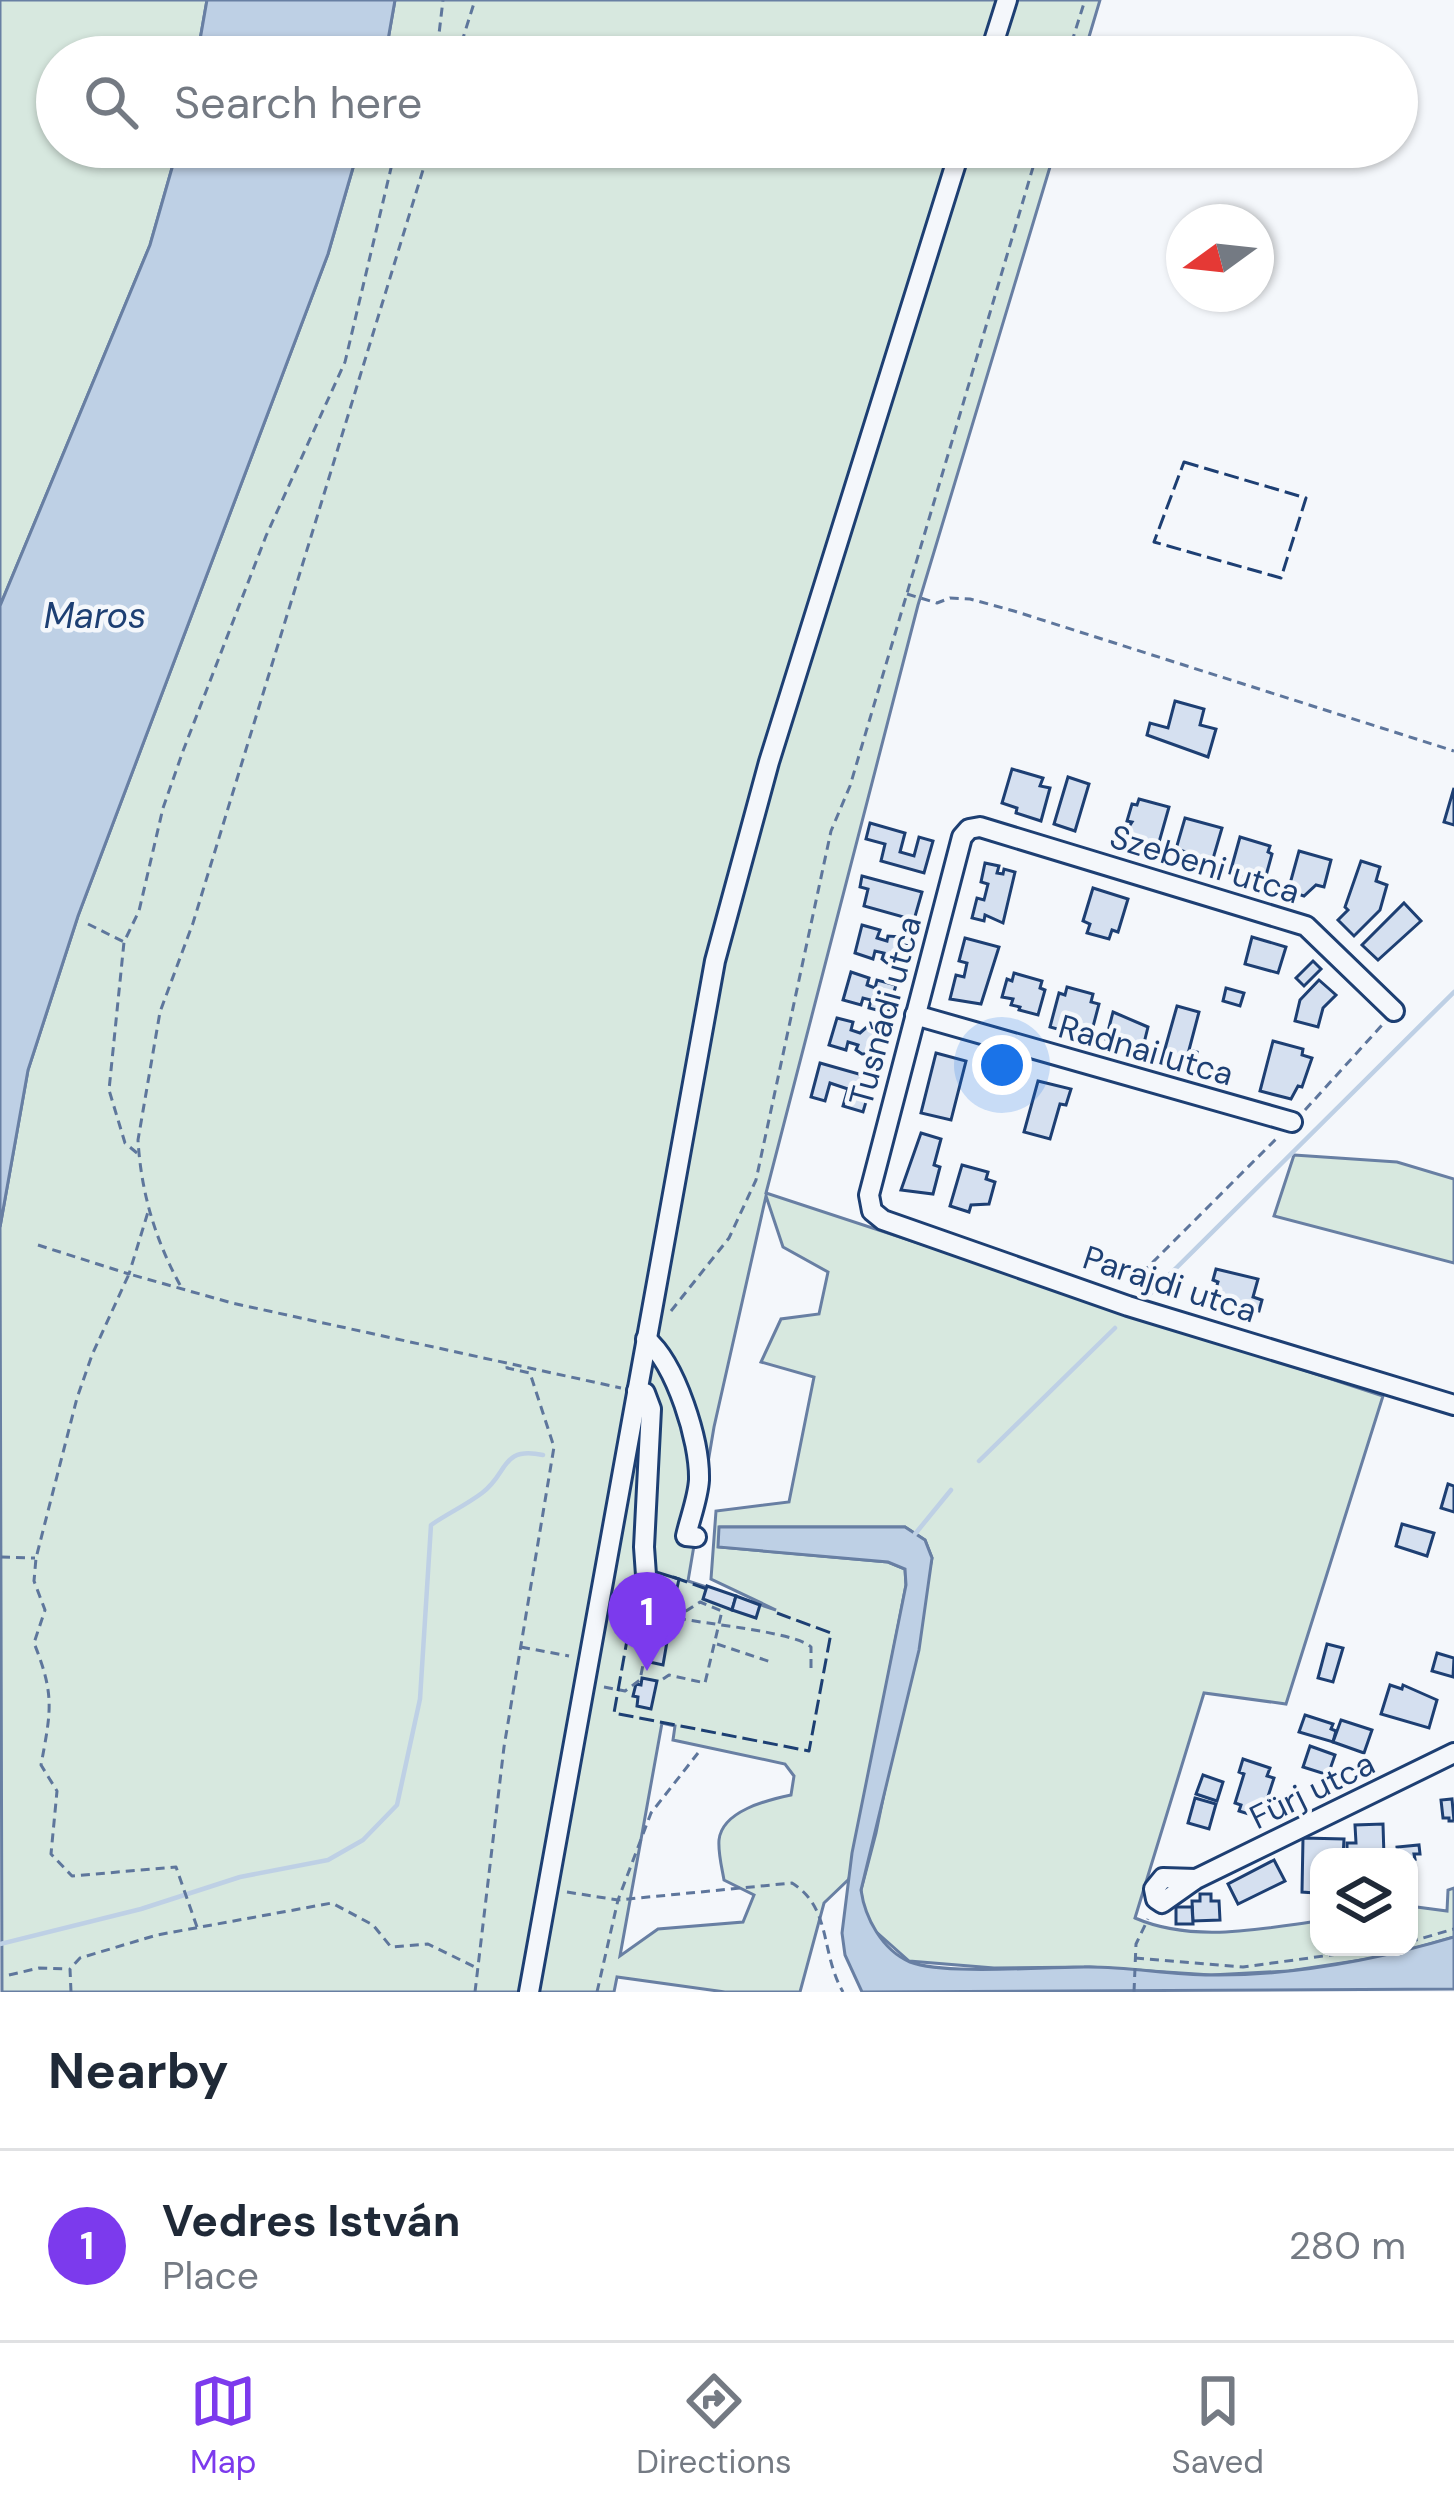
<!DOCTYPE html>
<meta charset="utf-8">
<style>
body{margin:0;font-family:"DM Sans",sans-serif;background:#f2f2f3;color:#1f2937}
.controls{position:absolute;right:36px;bottom:36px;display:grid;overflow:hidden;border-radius:24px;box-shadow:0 3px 9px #0004}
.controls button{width:108px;height:108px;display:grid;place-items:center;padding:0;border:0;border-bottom:3px solid #e0e1e3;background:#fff;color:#1f2937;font:60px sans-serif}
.compass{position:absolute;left:1166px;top:204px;width:108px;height:108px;border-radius:50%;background:#fff;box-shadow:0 3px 9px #0004;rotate:255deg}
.you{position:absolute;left:1002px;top:1065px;width:42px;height:42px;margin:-30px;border:9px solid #fff;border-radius:50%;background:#1a73e8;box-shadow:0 0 0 18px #1a73e833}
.badge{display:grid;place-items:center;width:78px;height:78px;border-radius:50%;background:#7c3aed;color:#fff;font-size:39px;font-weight:700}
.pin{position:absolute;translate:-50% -99px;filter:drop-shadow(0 3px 6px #0008)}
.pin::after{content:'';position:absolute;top:63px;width:42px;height:36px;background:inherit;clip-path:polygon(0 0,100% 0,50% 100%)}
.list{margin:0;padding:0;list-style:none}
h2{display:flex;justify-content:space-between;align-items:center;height:156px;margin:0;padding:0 48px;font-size:51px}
h2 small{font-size:39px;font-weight:400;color:#747a83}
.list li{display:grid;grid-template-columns:78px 1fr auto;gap:36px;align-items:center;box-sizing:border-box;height:192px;padding:0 48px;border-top:3px solid #e0e1e3}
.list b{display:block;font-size:45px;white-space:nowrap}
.list p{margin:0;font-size:39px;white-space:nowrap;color:#747a83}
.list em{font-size:39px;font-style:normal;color:#747a83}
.icon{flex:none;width:66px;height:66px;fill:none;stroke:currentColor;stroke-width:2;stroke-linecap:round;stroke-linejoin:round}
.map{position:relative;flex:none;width:1454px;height:1992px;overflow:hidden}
.search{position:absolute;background:#fff;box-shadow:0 3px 9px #0004;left:36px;right:36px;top:36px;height:132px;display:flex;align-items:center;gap:30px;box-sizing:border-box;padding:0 42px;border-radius:66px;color:#747a83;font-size:45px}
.sheet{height:348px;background:#fff}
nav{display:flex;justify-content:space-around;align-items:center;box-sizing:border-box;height:168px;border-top:3px solid #e0e1e3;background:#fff;font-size:33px;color:#747a83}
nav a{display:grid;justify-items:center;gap:6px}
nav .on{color:#7c3aed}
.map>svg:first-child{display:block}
.green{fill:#d7e8df;stroke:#687fa3;stroke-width:3;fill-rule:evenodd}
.water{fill:#bed0e5;stroke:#687fa3;stroke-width:3}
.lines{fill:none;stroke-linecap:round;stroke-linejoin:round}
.stream{stroke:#bed0e5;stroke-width:4.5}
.building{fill:#d5e0f0;stroke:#1d3f73;stroke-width:3}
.minor-casing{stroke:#1d3f73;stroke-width:24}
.path{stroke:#5e769c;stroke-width:3;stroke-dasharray:9 6;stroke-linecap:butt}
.minor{stroke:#f4f7fb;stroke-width:18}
.fence{stroke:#1d3f73;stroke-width:3;stroke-dasharray:15 6;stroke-linecap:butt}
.labels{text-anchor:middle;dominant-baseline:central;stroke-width:9;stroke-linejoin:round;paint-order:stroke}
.street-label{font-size:33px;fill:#1d3f73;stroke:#f4f7fb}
.water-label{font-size:36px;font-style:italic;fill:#1d3f73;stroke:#f4f7fb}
</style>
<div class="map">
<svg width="1454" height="1992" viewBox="0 0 1454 1992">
<rect width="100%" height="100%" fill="#f4f7fb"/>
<!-- green -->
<g class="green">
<path d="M0 0H207L197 57H57V147H178L150 245 0 606Z"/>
<path d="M395 0H1100L1083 57H385Z"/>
<path d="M359 147H1056L918 605 766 1193 1383 1396 1286 1704 1204 1693 1135 1918C1193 1943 1258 1929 1319 1921V1947H1409V1906L1447 1911 1448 1890 1454 1888V1937L1388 1956 1289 1971 1211 1975 1090 1967 994 1968 909 1961 873 1929 863 1909 861 1890 876 1833 932 1558 925 1540 905 1527H720L719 1547 888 1562 905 1569 906 1585 849 1879 824 1903 800 1992H725L617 1977 614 1992H2L0 1227 28 1070 78 916 328 254ZM766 1196 783 1247 828 1272 819 1314 781 1319 761 1362 814 1377 789 1502 716 1511 711 1579 776 1610 688 1581 714 1427ZM662 1723 675 1726 673 1740 785 1764 794 1776 791 1795C767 1800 722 1811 719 1840 718 1853 722 1868 724 1880L754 1895 743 1922 658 1929 620 1956Z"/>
<path d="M1294 1155 1397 1162 1454 1179V1263L1274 1216Z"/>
</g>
<!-- water -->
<g class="water">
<path d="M207 0H395L385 57H197Z"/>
<path d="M178 147H359L328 254 78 916 28 1070 0 1227V606L150 245Z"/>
<path d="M719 1527H905L925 1540 932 1558 919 1650 861 1890C865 1918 882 1950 910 1962 944 1975 1044 1967 1084 1967 1126 1966 1169 1975 1211 1975 1293 1976 1376 1960 1454 1937V1989L862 1992 845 1955 842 1933 852 1853 906 1585 905 1569 888 1562 718 1547Z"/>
</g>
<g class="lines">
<!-- stream -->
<g class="stream">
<path d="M1148 1296 1454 992"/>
<path d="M979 1461 1115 1328"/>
<path d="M915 1534 951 1490"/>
<path d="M0 1944 141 1909 240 1877 328 1860 363 1840 397 1805 420 1699 431 1525C447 1514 466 1505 482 1493 509 1473 500 1446 543 1455"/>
</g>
</g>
<!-- building -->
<g class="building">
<path d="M1175 701 1204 709 1200 725 1216 729 1208 757 1147 735 1150 723 1168 728Z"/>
<path d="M1012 769 1043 778 1040 786 1050 788 1041 821 1016 813 1017 808 1002 803Z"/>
<path d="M1068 777 1089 784 1075 831 1054 824Z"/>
<path d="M1454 788V825L1444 822Z"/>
<path d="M1139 799 1169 807 1156 853 1125 844 1127 837 1123 836 1132 822 1127 821 1132 804 1137 805Z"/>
<path d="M1185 818 1222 828 1210 869 1193 864 1196 855 1176 849Z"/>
<path d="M870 823 905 833 900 852 914 856 919 837 933 841 924 873 881 861 885 844 866 839Z"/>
<path d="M1240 837 1270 846 1268 852 1272 854 1264 883 1230 873Z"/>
<path d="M1299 851 1331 860 1324 887 1316 885 1304 896 1288 891Z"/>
<path d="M1361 861 1380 867 1376 881 1387 885 1380 910 1354 936 1338 920 1348 910 1345 907Z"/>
<path d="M985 863 999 866 997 873 1003 874 1004 869 1015 872 1003 923 985 915 984 921 972 918 977 898 984 900 988 884 981 882Z"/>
<path d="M862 876 922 892 914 920 864 906 868 889 860 887Z"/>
<path d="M1093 888 1128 899 1118 932 1112 930 1109 939 1087 933 1090 924 1083 921Z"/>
<path d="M1404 903 1421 921 1378 960 1362 945Z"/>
<path d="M862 925 880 930 877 938 887 941 888 936 903 937 901 944 909 946 905 962 887 963 882 959 884 953 875 951 873 959 855 953Z"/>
<path d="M1252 937 1286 947 1278 973 1245 964Z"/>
<path d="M965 938 999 947 981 1004 950 999 956 975 964 977 967 963 959 961Z"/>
<path d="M1313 961 1321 969 1304 986 1296 978Z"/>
<path d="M851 972 869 978 867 985 875 988 877 980 896 985 888 1013 869 1008 871 1000 863 998 861 1005 843 1000Z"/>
<path d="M1014 973 1042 981 1040 988 1045 990 1038 1015 1019 1010 1020 1007 1011 1005 1013 999 1002 997 1007 979 1012 981Z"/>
<path d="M1319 980 1336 995 1323 1008 1318 1027 1295 1021 1300 1000Z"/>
<path d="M1067 987 1093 994 1091 1002 1099 1004 1090 1038 1050 1027 1059 993 1065 995Z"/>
<path d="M1226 988 1244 993 1240 1006 1223 1001Z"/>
<path d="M1177 1006 1199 1012 1189 1050 1197 1052 1192 1072 1161 1063Z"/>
<path d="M1113 1012 1148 1027 1143 1047 1106 1039Z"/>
<path d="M837 1018 853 1022 851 1030 860 1033 868 1026 877 1028 875 1034 884 1037 879 1053 862 1054 856 1050 858 1045 848 1042 846 1050 829 1045Z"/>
<path d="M1273 1041 1303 1049 1302 1055 1312 1058 1302 1087 1298 1086 1291 1099 1260 1091Z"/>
<path d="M936 1053 966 1061 951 1120 921 1113Z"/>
<path d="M820 1063 873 1078 863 1112 843 1106 848 1089 830 1083 825 1101 811 1097Z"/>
<path d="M1038 1081 1071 1089 1066 1105 1060 1104 1050 1139 1024 1132Z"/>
<path d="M921 1133 941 1139 934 1165 940 1167 933 1194 901 1190Z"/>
<path d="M962 1165 988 1172 986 1179 995 1182 989 1204 971 1205 969 1212 950 1206Z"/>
<path d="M1216 1269 1258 1279 1253 1297 1262 1300 1259 1311 1213 1298 1218 1282 1213 1280Z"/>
<path d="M1448 1484 1454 1486V1512L1441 1508Z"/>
<path d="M1402 1524 1434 1533 1427 1556 1396 1546Z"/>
<path d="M656 1572 679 1579 677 1588 653 1581Z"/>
<path d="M707 1586 736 1596 732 1610 703 1599Z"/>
<path d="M736 1596 760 1605 756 1618 732 1610Z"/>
<path d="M652 1627 669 1630 663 1665 645 1661Z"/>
<path d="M1327 1644 1343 1648 1333 1682 1318 1678Z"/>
<path d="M1437 1653 1454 1658 1453 1677 1432 1671Z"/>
<path d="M642 1678 657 1681 651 1709 637 1706 638 1697 633 1696 636 1684 641 1685Z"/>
<path d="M1390 1685 1402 1689 1403 1685 1437 1700 1429 1728 1381 1714Z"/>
<path d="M1305 1715 1333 1724 1331 1729 1336 1731 1333 1742 1299 1732Z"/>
<path d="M1341 1720 1372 1730 1364 1753 1333 1742Z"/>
<path d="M1310 1746 1335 1755 1328 1775 1303 1767Z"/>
<path d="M1243 1759 1270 1768 1267 1776 1274 1778 1263 1812 1257 1810 1255 1816 1239 1811 1241 1805 1235 1803 1244 1774 1239 1772Z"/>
<path d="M1203 1775 1223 1782 1217 1801 1196 1794Z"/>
<path d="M1195 1798 1216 1804 1209 1829 1188 1823Z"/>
<path d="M1452 1799 1454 1821H1449V1818H1443L1441 1800Z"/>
<path d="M1383 1824 1384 1857H1347V1843H1356L1355 1825Z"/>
<path d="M1303 1838 1344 1839 1343 1857H1319V1889L1315 1893 1302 1892Z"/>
<path d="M1419 1845 1420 1854H1414L1415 1859 1398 1857 1397 1847Z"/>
<path d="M1274 1860 1285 1881 1238 1904 1228 1884Z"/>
<path d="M1200 1894H1211V1901H1219L1220 1920 1193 1921 1192 1901H1200Z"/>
<path d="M1176 1907H1192L1193 1924H1176Z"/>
</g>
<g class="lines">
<defs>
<g id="minor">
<path d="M989 57 1007 0"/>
<path d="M1394 1011 1306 926 980 827 969 829 962 837 869 1195 872 1211 883 1220 1128 1306 1454 1405"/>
<path d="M915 1015 1292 1122"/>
<path d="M646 1339C676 1364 700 1441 699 1480 698 1498 690 1518 686 1536L696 1537"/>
<path d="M637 1391 645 1393 651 1409 644 1547 647 1589 661 1615"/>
<path d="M1196 1879 1163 1878 1154 1889 1156 1899 1162 1903 1196 1879 1454 1753"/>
<path d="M529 1992 715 961 769 762 961 147"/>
</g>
</defs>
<!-- minor casing -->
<use href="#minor" class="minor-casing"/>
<!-- path -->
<g class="path">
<path d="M424 57 439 34 443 0"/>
<path d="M457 57 475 0"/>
<path d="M1067 57 1085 0"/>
<path d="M907 594 937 603 950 598 970 599 1014 611 1454 751"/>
<path d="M88 924 124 942"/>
<path d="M1305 1110 1383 1024"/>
<path d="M137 1153 125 1143 109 1090 124 942 139 911 163 808 183 751 266 536 345 362 396 147"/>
<path d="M38 1245 129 1274 148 1212"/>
<path d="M180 1285C155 1239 141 1192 138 1140L160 1012 193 923 430 147"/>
<path d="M1136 1287 1141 1274 1277 1138"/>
<path d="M671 1311 729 1238 756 1180 831 831 850 786 1039 147"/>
<path d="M1 1557 35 1558"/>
<path d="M677 1618C705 1624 796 1632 811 1647V1670"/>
<path d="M717 1644 771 1662"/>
<path d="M521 1647 569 1656"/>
<path d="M663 1679 669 1675 705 1683 722 1611 700 1602 680 1615"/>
<path d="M604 1687 625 1691 640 1680 650 1629"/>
<path d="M567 1892 618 1900 792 1883C832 1908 820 1952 843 1992"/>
<path d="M197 1927 176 1867 72 1876 51 1854 57 1791 41 1765C51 1711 55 1695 34 1643L45 1610 34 1581 36 1558 77 1398 92 1355 129 1274 232 1303 621 1388"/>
<path d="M1409 1942 1454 1929"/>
<path d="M1135 1958 1243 1967 1390 1947"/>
<path d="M9 1975 39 1968 68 1969"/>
<path d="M71 1992 70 1969 80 1958 157 1935 332 1903 373 1925 391 1947 428 1944 475 1967"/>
<path d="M475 1992 504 1747 554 1447 530 1373 507 1368V1363"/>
<path d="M597 1992 618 1900 651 1813 698 1753"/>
<path d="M1134 1992 1136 1944 1148 1919"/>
</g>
<!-- minor -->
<use href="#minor" class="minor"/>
<!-- fence -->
<g class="fence">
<path d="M1184 462 1306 498 1281 578 1154 542Z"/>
<path d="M639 1573 614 1713 809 1751 831 1633 777 1613"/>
<path d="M673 1577 707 1589"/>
</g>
</g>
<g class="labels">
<!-- street labels -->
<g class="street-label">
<text transform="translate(1205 864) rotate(17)">Szebeni utca</text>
<text transform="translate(885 1011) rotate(-75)">Tusnádi utca</text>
<text transform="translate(1146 1050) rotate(16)">Radnai utca</text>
<text transform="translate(1170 1284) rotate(18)">Parajdi utca</text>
<text transform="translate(1312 1790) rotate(-26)">Fürj utca</text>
</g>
<!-- water labels -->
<g class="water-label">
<text x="95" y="615">Maros</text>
</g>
</g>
</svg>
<div class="controls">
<button><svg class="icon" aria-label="layers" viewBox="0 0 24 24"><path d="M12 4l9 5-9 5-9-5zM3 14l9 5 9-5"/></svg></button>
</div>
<svg class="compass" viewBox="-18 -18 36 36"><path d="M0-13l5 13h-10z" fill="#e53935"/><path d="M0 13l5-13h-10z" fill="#747a83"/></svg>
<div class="you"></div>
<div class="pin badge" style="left:647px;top:1671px">1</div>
<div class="search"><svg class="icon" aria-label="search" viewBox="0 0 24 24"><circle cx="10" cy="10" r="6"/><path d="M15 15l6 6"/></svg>Search here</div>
</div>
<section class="sheet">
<h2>Nearby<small></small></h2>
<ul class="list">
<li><span class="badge">1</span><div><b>Vedres István</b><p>Place</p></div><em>280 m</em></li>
</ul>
</section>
<nav>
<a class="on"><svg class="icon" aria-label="map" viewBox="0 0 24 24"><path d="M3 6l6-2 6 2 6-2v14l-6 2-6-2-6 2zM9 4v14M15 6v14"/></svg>Map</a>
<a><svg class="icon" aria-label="directions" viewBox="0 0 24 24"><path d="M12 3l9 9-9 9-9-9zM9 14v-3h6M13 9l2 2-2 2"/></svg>Directions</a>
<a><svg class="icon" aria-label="saved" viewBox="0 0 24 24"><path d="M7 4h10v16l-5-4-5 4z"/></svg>Saved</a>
</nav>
